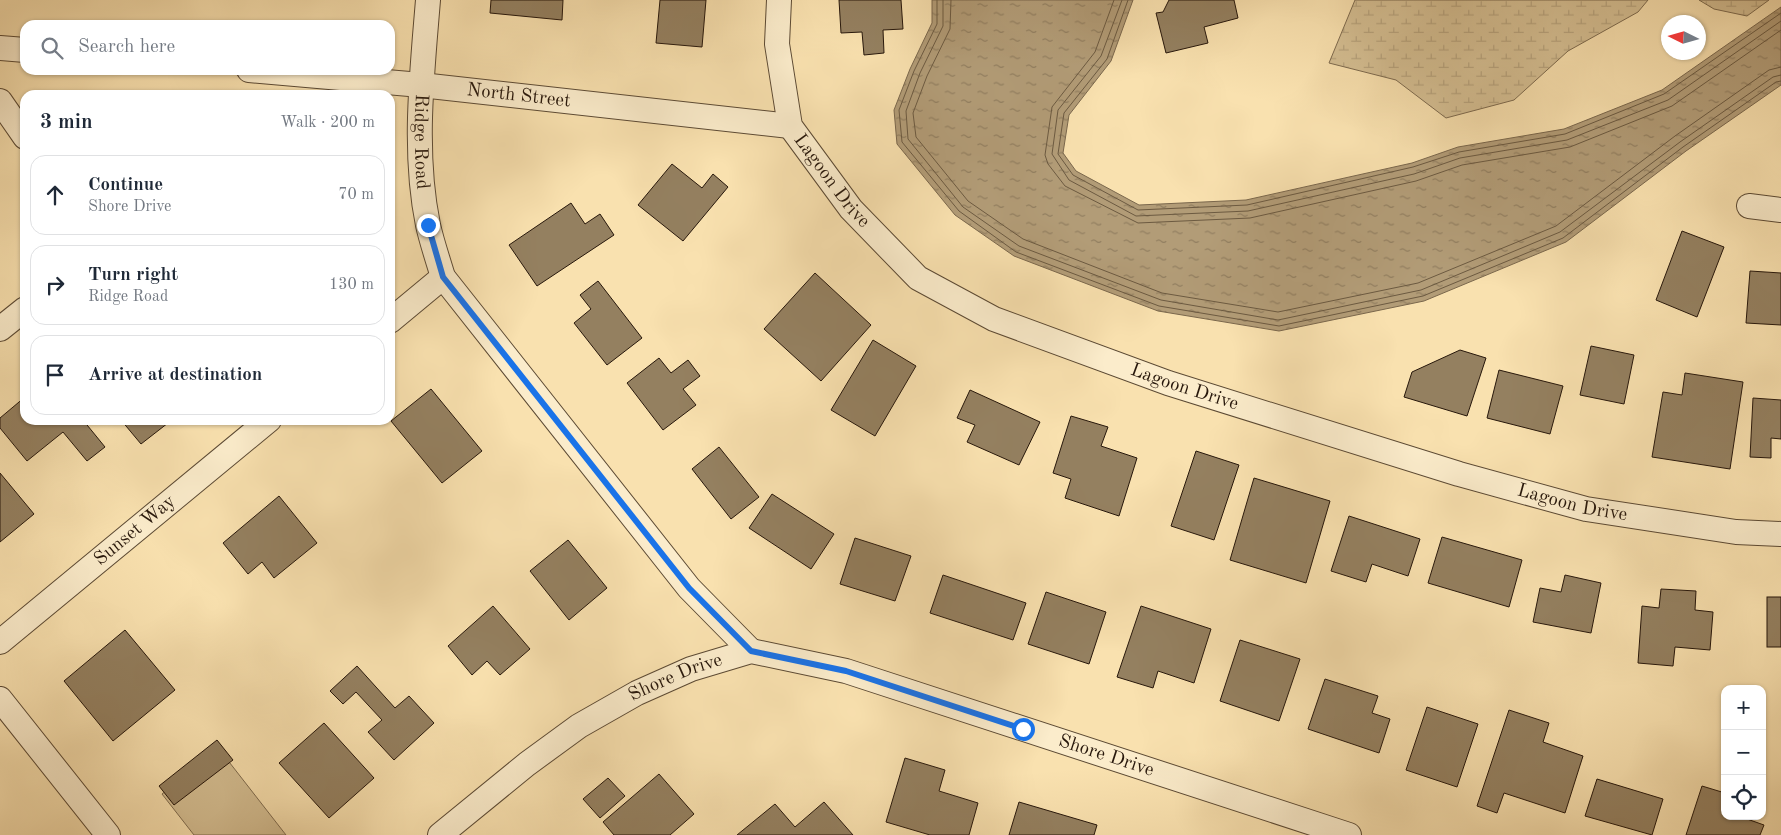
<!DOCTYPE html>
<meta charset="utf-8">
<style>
body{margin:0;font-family:"Old Standard TT",serif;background:#f2f2f3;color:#1f2937}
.controls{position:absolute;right:15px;bottom:15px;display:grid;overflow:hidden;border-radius:10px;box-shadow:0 1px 4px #0004}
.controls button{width:45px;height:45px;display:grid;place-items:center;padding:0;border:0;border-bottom:1px solid #e0e1e3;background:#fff;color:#1f2937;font:25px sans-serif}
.compass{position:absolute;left:1661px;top:15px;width:45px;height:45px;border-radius:50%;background:#fff;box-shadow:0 1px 4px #0004;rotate:275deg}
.stop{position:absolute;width:15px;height:15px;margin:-11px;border:4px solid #1a73e8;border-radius:50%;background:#fff}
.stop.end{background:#1a73e8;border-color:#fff;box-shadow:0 1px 5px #0008}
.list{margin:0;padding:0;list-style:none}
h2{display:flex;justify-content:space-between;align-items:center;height:65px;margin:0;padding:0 20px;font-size:21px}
h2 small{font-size:16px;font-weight:400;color:#747a83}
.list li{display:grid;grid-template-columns:32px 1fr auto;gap:15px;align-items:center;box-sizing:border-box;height:80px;margin:0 10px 10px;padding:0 10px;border:1px solid #e0e1e3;border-radius:15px}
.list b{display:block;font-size:19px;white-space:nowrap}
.list p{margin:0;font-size:16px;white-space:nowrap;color:#747a83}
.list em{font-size:16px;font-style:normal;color:#747a83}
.icon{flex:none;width:28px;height:28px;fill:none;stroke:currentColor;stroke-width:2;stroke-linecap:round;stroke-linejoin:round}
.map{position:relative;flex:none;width:1781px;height:835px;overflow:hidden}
.search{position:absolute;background:#fff;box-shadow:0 1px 4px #0004;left:20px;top:20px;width:375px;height:55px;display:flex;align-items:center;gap:12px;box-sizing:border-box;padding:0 18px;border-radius:15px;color:#747a83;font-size:19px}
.panel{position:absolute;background:#fff;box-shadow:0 1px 4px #0004;left:20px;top:90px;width:375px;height:335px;border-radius:15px}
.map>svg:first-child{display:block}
.wetland{fill:url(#wetland-marsh);stroke:#7e6b4f}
.pitch{fill:#d5bf93;stroke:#7e6b4f}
.water{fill:url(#water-ripples);stroke:#7a674c}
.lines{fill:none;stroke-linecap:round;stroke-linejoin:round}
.shore{stroke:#6c5a41;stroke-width:1}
.building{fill:#948060;stroke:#27170b}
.street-casing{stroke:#5c4a34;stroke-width:26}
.street{stroke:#fbeccb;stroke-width:24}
.route{stroke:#1a73e8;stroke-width:6}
.labels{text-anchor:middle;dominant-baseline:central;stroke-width:4;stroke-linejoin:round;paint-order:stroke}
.street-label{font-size:19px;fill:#27170b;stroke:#fbeccb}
</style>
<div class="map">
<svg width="1781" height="835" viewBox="0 0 1781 835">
<defs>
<pattern id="wetland-marsh" width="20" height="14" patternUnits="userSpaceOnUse" patternTransform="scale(1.25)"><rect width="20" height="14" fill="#d5bf93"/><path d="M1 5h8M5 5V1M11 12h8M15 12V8" fill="none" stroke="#b7a37d"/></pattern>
<pattern id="water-ripples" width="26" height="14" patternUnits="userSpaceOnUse" patternTransform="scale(1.25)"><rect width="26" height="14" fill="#b29c77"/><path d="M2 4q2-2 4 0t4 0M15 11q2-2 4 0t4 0" fill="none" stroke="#917e60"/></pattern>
</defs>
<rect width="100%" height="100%" fill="#f9e1af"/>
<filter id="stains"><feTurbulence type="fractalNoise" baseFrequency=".004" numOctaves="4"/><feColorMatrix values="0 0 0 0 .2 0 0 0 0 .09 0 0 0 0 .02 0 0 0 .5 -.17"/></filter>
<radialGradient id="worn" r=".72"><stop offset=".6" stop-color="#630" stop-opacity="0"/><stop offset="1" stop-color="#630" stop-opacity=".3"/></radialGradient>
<!-- wetland -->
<g class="wetland">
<path d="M1355 0H1648L1638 12 1568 51 1514 100 1446 118 1396 80 1329 63Z"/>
<path d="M1699 0H1769L1747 16 1714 9Z"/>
</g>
<!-- pitch -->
<path class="pitch" d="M219 749 286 835H194L162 794Z"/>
<!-- water -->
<path class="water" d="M932 0H1133L1111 61 1069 115 1063 153 1076 171 1139 205 1246 200 1412 163 1458 147 1564 129 1662 90 1781 7V85L1686 151 1566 242 1424 301 1279 331 1158 311 1014 256 955 215 897 144 894 110 910 69 932 23Z"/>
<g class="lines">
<!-- shore -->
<g class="shore">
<path d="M937 0V24L914 71 899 110 902 142 959 211 1016 252 1159 306 1279 326 1423 296 1563 238 1683 147 1776 82 1781 81"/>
<path d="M943 0V26L920 73 906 111 908 139 963 207 1019 246 1161 300 1278 320 1421 290 1560 232 1680 142 1773 77 1781 75"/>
<path d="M951 0 950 29 927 76 913 113 916 137 968 201 1023 239 1162 293 1278 312 1418 283 1556 226 1675 136 1769 70 1781 67"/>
<path d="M1114 0 1095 52 1052 107 1045 155 1048 164 1065 186 1138 223 1250 218 1416 181 1462 165 1570 147 1672 106 1781 30"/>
<path d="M1122 0 1101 56 1058 110 1052 154 1069 180 1136 216 1248 211 1414 174 1460 158 1567 140 1668 100 1781 21"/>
<path d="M1128 0 1107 59 1064 113 1058 154 1073 175 1138 210 1247 205 1413 167 1459 152 1565 134 1664 94 1781 13"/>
</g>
</g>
<!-- building -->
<g class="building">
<path d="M491 0H563L562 20 490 13Z"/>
<path d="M660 0H706L702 47 656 43Z"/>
<path d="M839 0H901L903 29 883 30 884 53 864 55 862 32 841 33Z"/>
<path d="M1169 0H1234L1238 18 1204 27 1208 43 1166 53 1156 13 1163 12Z"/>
<path d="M672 164 702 188 713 174 728 187 683 241 638 205Z"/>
<path d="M571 203 585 224 600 214 614 235 537 286 509 245Z"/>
<path d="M1682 231 1724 247 1697 317 1656 300Z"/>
<path d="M1750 271 1781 273V325L1746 323Z"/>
<path d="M815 273 871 325 821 381 764 329Z"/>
<path d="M598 281 642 338 607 365 574 323 591 309 580 295Z"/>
<path d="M873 340 916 366 875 436 831 410Z"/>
<path d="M1591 346 1634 355 1624 404 1580 395Z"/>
<path d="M1460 350 1486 358 1467 416 1404 397 1412 372Z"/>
<path d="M659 358 671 373 688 360 700 376 683 389 696 405 663 430 627 383Z"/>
<path d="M1499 370 1563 386 1550 434 1487 418Z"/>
<path d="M1685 373 1743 382 1730 469 1652 457 1663 392 1682 395Z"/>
<path d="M431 389 482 451 442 483 391 421Z"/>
<path d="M970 390 1040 422 1019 465 967 442 975 425 957 418Z"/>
<path d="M25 397V420H83L105 447 87 461 63 432 27 461 0 428V418Z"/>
<path d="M1753 398 1781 400V439L1771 438V458L1750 457Z"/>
<path d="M1071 416 1108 427 1101 446 1137 458 1119 516 1065 498 1071 479 1053 473Z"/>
<path d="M121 420H165L168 423 141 444Z"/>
<path d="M719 447 759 497 731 519 692 469Z"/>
<path d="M1196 451 1239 465 1214 540 1171 526Z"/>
<path d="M0 473 34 514 0 542Z"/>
<path d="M1254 478 1330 501 1306 583 1230 560Z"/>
<path d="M772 494 834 534 811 569 749 528Z"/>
<path d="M279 496 317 543 274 578 262 562 248 574 223 543Z"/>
<path d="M1349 516 1420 539 1408 576 1372 564 1366 582 1331 571Z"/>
<path d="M1442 537 1522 560 1509 607 1428 583Z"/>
<path d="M855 538 911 556 895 601 840 584Z"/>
<path d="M568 540 607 588 569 620 530 571Z"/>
<path d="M943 575 1026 603 1013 640 930 613Z"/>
<path d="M1565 575 1601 583 1591 633 1533 622 1540 588 1561 592Z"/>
<path d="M1661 589 1696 591 1695 610 1713 612 1710 650 1675 647 1673 666 1638 663 1642 606 1659 608Z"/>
<path d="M1046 592 1106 612 1089 664 1028 644Z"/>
<rect x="1767" y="597" width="14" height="50"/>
<path d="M493 606 530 649 500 675 487 661 472 675 448 646Z"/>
<path d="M1141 606 1211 629 1194 683 1158 671 1153 688 1117 677Z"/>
<path d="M125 630 175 690 113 741 64 681Z"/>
<path d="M1240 640 1300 659 1279 721 1220 701Z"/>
<path d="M357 666 395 708 409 696 434 723 394 760 368 732 382 720 356 692 343 704 330 691Z"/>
<path d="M1325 679 1378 696 1372 713 1390 719 1379 753 1308 729Z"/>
<path d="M1427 707 1478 724 1457 787 1406 770Z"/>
<path d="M1509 710 1549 723 1543 742 1583 756 1565 813 1504 793 1497 813 1477 806Z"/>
<path d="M324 723 374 778 329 818 279 763Z"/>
<path d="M217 740 233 760 174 805 159 786Z"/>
<path d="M905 758 945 770 939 791 978 803 969 835H930L886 822Z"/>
<path d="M659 774 694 814 670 835H614L603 822Z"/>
<path d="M608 778 625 796 600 818 583 799Z"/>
<path d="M1597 779 1663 799 1652 835 1585 816Z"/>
<path d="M1702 786 1725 793V816H1748L1747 819 1764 825 1760 835H1686Z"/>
<path d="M824 802 853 835H737L775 804 795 827Z"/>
<path d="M1019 802 1097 825 1094 835H1009Z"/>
</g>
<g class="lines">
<defs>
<g id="street">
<path id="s1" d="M428 0C422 74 413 152 428 225 432 243 438 260 443 277L689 588 751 651"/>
<path id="s2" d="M779 0 777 44 790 126 851 209 918 278 994 319 1168 383 1459 474 1586 509 1736 532 1781 534"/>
<path d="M0 48 25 50"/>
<path id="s3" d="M249 70 421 85 790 126"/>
<path d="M0 101 25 137"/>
<path d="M1749 206 1781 210"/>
<path d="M390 321 443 277"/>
<path d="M0 329 25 309"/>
<path id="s4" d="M0 642 269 420"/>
<path d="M0 699 108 835"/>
<path id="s5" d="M440 835 527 764 579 726 637 693 691 669 751 651 846 671 1349 835"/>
</g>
</defs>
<!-- street casing -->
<use href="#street" class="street-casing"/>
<!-- street -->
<use href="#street" class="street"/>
</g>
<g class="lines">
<!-- route -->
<path class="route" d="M428 225 443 277 689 588 751 651 846 671 1023 729"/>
</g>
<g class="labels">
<!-- street labels -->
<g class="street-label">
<text stroke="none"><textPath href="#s3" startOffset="271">North Street</textPath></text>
<text stroke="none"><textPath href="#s1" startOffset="142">Ridge Road</textPath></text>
<text stroke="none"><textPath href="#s2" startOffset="196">Lagoon Drive</textPath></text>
<text stroke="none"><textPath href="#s2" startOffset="615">Lagoon Drive</textPath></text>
<text stroke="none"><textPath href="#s2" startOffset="1020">Lagoon Drive</textPath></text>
<text stroke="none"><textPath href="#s4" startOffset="175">Sunset Way</textPath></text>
<text stroke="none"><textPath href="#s5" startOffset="285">Shore Drive</textPath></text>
<text stroke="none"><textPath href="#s5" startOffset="736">Shore Drive</textPath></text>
</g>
</g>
<rect width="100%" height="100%" filter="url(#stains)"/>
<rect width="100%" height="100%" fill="url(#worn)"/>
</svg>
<div class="controls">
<button>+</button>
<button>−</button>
<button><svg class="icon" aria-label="locate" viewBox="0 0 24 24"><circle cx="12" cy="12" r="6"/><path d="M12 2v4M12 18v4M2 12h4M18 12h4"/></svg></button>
</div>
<svg class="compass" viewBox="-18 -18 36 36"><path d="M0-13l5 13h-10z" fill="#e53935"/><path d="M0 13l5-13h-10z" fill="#747a83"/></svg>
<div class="stop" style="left:1023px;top:729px"></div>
<div class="stop end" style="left:428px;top:225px"></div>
<div class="search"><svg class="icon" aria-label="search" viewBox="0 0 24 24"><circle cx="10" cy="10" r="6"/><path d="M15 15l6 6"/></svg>Search here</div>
<section class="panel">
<h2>3 min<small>Walk · 200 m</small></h2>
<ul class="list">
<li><svg class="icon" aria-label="ahead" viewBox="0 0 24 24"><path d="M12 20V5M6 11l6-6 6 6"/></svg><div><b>Continue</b><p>Shore Drive</p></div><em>70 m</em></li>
<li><svg class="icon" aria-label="right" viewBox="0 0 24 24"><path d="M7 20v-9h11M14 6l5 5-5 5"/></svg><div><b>Turn right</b><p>Ridge Road</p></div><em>130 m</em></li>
<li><svg class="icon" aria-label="arrive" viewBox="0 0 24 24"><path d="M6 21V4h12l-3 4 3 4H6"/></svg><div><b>Arrive at destination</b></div></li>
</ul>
</section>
</div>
